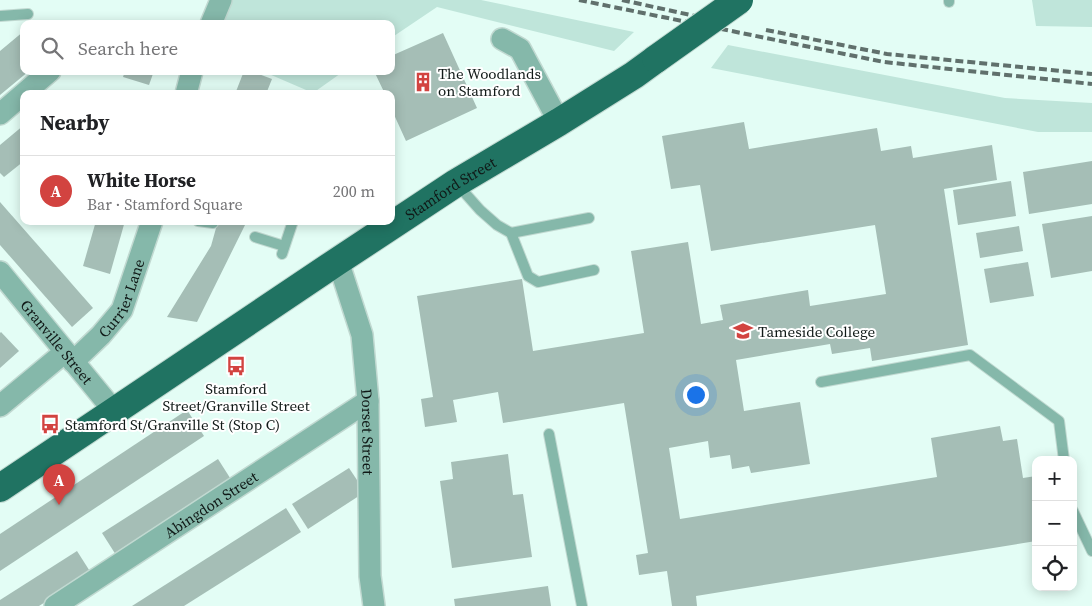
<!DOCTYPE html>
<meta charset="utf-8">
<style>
body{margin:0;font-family:"Source Serif 4",serif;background:#f2f2f2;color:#202124}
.controls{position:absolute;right:15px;bottom:15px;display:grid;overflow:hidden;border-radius:10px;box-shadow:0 2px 12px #0003}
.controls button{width:45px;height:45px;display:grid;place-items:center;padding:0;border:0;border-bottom:1px solid #e0e0e0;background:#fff;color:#202124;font:25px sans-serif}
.you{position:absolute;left:695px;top:394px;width:18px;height:18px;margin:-12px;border:4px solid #fff;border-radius:50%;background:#1a73e8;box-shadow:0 0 0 8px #1a73e833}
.badge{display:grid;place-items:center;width:32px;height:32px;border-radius:50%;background:#d24340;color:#fff;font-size:16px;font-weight:700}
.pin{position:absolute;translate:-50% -41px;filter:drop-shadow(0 1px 2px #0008)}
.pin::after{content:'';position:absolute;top:26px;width:18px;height:15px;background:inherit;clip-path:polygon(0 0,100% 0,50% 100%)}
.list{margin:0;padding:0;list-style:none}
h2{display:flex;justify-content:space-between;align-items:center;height:65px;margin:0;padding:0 20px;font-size:21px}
h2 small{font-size:16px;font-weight:400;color:#757577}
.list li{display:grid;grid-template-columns:32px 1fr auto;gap:15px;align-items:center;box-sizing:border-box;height:70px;padding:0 20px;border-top:1px solid #e0e0e0}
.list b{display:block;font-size:19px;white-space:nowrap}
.list p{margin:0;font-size:16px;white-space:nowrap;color:#757577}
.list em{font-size:16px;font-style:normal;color:#757577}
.icon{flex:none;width:28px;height:28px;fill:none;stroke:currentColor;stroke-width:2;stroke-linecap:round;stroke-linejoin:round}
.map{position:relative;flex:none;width:1092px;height:606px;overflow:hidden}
.search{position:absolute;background:#fff;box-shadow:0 2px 12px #0003;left:20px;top:20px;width:375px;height:55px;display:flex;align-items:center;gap:12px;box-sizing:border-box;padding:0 18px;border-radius:10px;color:#757577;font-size:19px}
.panel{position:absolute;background:#fff;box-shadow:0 2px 12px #0003;left:20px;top:90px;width:375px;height:135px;border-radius:10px}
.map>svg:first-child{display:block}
.green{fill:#bfe5da}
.building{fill:#a5beb6}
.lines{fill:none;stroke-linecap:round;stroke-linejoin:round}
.service-casing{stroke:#c1d9d1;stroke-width:12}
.minor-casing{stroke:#c1d9d1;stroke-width:24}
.trunk-casing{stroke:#c1d9d1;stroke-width:30}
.service{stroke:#85b8aa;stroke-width:10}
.minor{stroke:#85b8aa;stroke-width:21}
.trunk{stroke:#207362;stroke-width:28}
.rail{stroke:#60706c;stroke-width:4;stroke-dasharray:8 4;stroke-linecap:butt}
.trunk-bridge-casing{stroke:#c1d9d1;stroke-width:30;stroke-linecap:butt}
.trunk-bridge{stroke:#207362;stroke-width:28}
.labels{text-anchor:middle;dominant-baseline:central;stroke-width:4;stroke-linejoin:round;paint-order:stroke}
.poi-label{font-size:15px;fill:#101917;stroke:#fff;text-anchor:start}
.street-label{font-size:15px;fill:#101917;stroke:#fff}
</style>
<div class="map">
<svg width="1092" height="606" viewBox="0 0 1092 606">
<rect width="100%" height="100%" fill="#e3fdf5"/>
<!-- green -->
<g class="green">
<path d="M226 0H481L634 32 614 51 437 7 391 38V24H217Z"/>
<path d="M1032 0H1092V27L1036 26Z"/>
<path d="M728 45 1005 98 1092 103V132H1038L711 68Z"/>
<path d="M262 71H344L313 93Z"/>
</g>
<!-- building -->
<g class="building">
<path d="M24 31V71H29L0 95V51Z"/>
<path d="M443 33 477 108 406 141 391 108V94H385L374 71H391V56Z"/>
<path d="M125 71H154L149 85 123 77Z"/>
<path d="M244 71H251L272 79 266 94H235Z"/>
<path d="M744 122 749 149 877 128 881 151 911 146 913 158 992 145 997 180 944 189 968 345 872 361 870 348 832 354 830 344 736 360 744 411 800 402 810 464 751 473 749 466 732 469 730 455 710 458 708 441 669 448 680 519 937 477 931 438 1000 426 1003 441 1017 439 1023 478 1036 476V541L696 596 697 606H672L667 571 639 575 636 555 648 553 624 403 503 423 498 392 453 400 457 422 425 427 421 399 433 397 417 296 522 279 533 351 644 333 631 251 688 242 701 324 723 320 720 305 808 290 810 306 886 294 875 225 711 251 700 185 671 189 662 136Z"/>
<path d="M24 125V161L4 177 0 173V145Z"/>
<path d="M1092 161V204L1029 214 1023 172Z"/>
<path d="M1011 181 1016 216 958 225 953 190Z"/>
<path d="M0 202 93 308 72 327 0 245Z"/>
<path d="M1092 216V271L1051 278 1042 224Z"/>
<path d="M96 221H125L110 274 83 266Z"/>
<path d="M218 221H246V223L197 322 167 317 211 246Z"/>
<path d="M1019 226 1023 251 980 258 976 233Z"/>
<path d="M1028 262 1034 296 990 303 984 269Z"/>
<path d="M1 332 19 351 0 368V333Z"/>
<path d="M187 410 204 436 0 571V534Z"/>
<path d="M508 454 513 495 523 494 532 557 452 568 440 481 453 479 451 462Z"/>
<path d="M218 459 232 481 116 555 102 533Z"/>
<path d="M349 468 365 492 308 529 292 504Z"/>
<path d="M286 508 301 532 184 606H132Z"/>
<path d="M77 551 91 573 39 606H0V600Z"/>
<path d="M548 586 551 606H455L454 599Z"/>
</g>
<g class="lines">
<defs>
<g id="service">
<path d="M949 0V2"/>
<path d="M0 16 28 14"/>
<path d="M457 184 480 210 497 225 511 233 528 276 538 282 594 270"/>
<path d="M198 221 213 223"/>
<path d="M511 233 589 218"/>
<path d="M255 237 284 246"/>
<path d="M282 254 293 221"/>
<path d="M821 382 970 355 1059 421 1064 460"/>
<path d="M549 434 582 606"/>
<path d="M1073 511 1092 551"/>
</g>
<g id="minor">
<path d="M211 24 221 0"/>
<path d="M502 39 520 49 559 122"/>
<path d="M186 94 192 71"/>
<path d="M0 114 50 71"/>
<path id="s1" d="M338 261 362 335 368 401 370 576 374 606"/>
<path id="s2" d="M0 272 114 411"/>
<path id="s3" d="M73 362 101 335 122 310 152 221"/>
<path d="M0 406 65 352"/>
<path id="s4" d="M55 606 368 401"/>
</g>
<g id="trunk">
<path id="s5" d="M0 488 338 261 456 183 559 122 634 75 656 59"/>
</g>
</defs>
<!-- service casing -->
<use href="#service" class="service-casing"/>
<!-- minor casing -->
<use href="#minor" class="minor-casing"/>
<!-- trunk casing -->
<use href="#trunk" class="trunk-casing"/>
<!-- service -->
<use href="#service" class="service"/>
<!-- minor -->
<use href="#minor" class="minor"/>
<!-- trunk -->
<use href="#trunk" class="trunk"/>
<!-- rail -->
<g class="rail">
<path d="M579 0 884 62 1092 84"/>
<path d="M622 0 695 16"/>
<path d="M766 30 887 54 1092 74"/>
</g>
<defs>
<path id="trunk-bridge" d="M656 59 739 0"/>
</defs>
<!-- trunk-bridge casing -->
<use href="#trunk-bridge" class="trunk-bridge-casing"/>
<!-- trunk-bridge -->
<use href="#trunk-bridge" class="trunk-bridge"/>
</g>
<!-- icons -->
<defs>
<symbol id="building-bare" viewBox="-9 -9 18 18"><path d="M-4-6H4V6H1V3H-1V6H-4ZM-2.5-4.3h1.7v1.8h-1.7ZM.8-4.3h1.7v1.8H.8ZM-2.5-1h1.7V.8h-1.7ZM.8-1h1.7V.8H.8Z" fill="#d24340" stroke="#fff" stroke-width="2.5" paint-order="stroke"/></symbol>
<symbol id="university-bare" viewBox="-9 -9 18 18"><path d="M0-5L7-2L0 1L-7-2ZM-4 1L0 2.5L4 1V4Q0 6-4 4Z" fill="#d24340" stroke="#fff" stroke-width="2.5" paint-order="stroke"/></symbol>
<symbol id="bus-bare" viewBox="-9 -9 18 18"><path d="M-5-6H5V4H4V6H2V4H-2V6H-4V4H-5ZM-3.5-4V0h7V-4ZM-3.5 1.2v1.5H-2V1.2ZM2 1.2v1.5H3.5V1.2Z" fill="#d24340" stroke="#fff" stroke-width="2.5" paint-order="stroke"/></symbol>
</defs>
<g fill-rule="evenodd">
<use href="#building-bare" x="409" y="68" width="28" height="28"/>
<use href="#university-bare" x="729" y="317" width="28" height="28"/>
<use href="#bus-bare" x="222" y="352" width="28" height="28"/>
<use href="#bus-bare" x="36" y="410" width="28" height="28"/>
</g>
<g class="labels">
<!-- poi labels -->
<g class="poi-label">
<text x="438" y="73">The Woodlands<tspan x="438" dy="17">on Stamford</tspan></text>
<text x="758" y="331">Tameside College</text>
<text x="236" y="388" text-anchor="middle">Stamford<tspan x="236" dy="17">Street/Granville Street</tspan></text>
<text x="65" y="424">Stamford St/Granville St (Stop C)</text>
</g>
<!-- street labels -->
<g class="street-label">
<text stroke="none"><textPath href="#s5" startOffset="541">Stamford Street</textPath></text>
<text stroke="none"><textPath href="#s3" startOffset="82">Currier Lane</textPath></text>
<text stroke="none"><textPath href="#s2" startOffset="90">Granville Street</textPath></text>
<text stroke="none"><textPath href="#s1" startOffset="175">Dorset Street</textPath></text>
<text stroke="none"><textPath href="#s4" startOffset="186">Abingdon Street</textPath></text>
</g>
</g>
</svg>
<div class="controls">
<button>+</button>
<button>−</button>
<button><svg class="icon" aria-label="locate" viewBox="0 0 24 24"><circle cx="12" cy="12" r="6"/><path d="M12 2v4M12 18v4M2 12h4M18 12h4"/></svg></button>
</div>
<div class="you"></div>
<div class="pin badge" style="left:59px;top:505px">A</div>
<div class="search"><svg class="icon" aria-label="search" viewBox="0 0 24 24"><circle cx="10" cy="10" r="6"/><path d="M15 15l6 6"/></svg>Search here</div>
<section class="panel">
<h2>Nearby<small></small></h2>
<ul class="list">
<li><span class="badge">A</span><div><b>White Horse</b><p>Bar · Stamford Square</p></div><em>200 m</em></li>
</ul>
</section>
</div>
